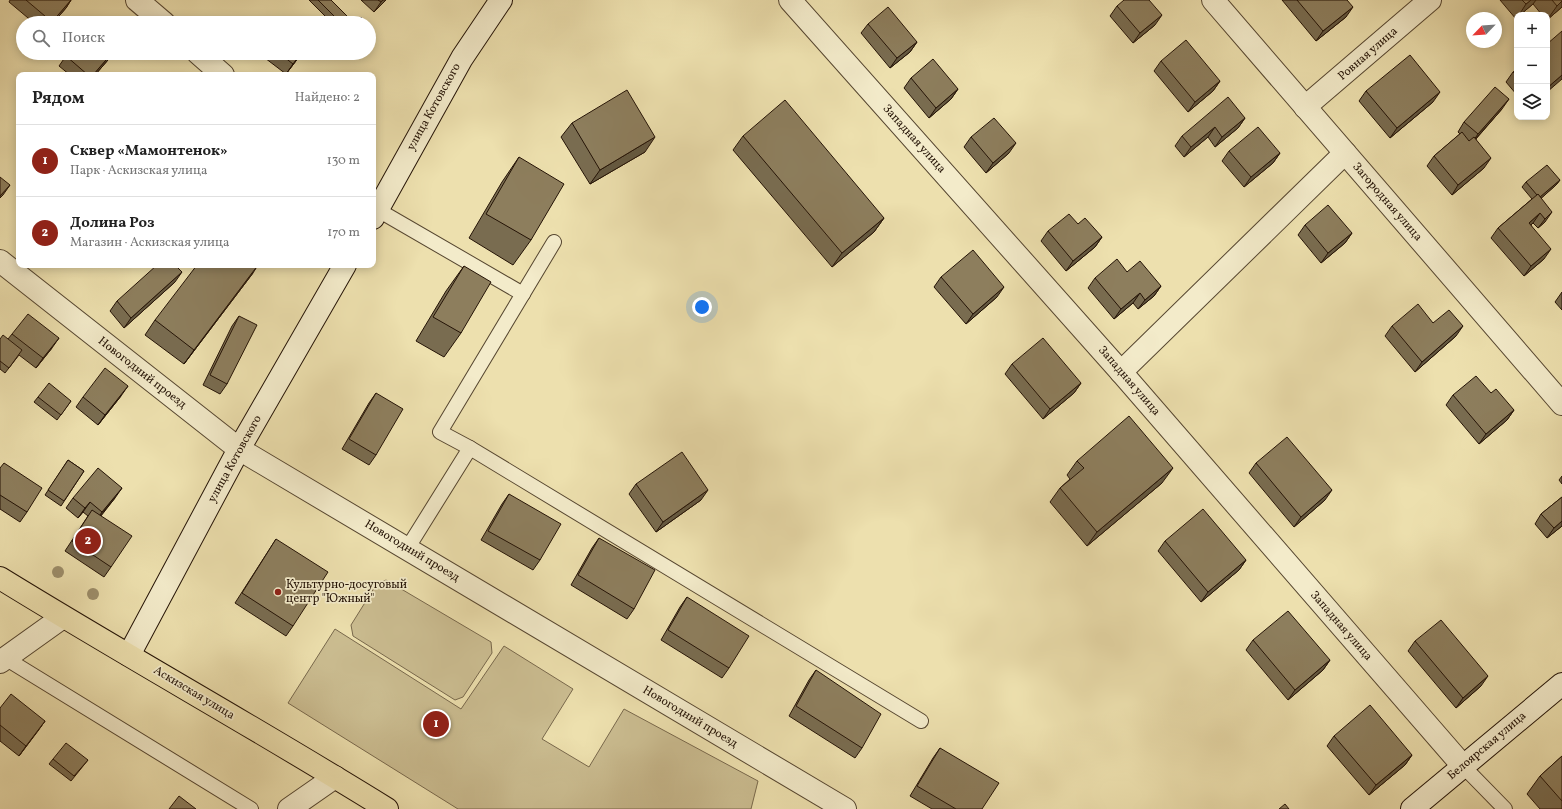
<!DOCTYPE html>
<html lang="ru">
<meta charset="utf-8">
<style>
body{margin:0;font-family:Vollkorn,serif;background:#f2f2f2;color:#222}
.controls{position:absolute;right:12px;top:12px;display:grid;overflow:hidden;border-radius:8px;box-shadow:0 2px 10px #0003}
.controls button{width:36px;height:36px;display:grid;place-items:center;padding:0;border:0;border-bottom:1px solid #e0e0e0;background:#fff;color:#222;font:20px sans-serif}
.compass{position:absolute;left:1466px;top:12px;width:36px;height:36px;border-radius:50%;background:#fff;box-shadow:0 2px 10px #0003;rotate:245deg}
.you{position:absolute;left:702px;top:307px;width:14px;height:14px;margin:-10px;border:3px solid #fff;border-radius:50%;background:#1a73e8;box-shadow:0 0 0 6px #1a73e833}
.badge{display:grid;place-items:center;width:26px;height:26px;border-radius:50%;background:#8f2418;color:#fff;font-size:13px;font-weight:700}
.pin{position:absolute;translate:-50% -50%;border:2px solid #fff;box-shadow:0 1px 4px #0006}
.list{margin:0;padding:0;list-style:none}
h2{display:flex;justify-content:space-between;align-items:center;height:52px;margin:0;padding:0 16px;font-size:17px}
h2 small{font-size:13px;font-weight:400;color:#767676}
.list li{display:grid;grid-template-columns:26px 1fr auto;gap:12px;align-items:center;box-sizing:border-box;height:72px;padding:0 16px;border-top:1px solid #e0e0e0}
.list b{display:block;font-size:15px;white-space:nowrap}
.list p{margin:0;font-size:13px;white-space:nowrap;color:#767676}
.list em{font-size:13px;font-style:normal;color:#767676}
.icon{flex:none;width:22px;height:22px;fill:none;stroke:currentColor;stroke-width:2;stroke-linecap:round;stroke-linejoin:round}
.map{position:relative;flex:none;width:1562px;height:809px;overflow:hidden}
.search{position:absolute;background:#fff;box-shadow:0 2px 10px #0003;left:16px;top:16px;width:360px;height:44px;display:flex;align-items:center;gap:10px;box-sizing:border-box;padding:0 14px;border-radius:22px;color:#767676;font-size:15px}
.panel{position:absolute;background:#fff;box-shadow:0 2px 10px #0003;left:16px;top:72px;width:360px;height:196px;border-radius:8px}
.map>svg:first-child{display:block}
.green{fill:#cbbd91;stroke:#78684c}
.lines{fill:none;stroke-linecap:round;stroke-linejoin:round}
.lane-casing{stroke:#564630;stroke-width:16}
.street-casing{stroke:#564630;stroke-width:24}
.secondary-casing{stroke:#241306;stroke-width:24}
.primary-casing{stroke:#241306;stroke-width:24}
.lane{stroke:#f3ebca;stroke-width:14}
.street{stroke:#f3ebca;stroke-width:22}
.secondary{stroke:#f3ebca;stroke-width:22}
.primary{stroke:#ede0ae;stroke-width:22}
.tree{fill:#9e906d}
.wall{fill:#796c50;stroke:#241306}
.shaded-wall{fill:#635841;stroke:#241306}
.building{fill:#8d7e5d;stroke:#241306}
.poi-dot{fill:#8f2418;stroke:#f3ebca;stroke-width:1.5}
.labels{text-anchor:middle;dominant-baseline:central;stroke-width:3.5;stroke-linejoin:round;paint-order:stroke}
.street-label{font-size:12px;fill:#241306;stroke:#f3ebca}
.poi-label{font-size:12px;fill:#241306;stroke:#f3ebca;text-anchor:start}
</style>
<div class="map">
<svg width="1562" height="809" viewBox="0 0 1562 809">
<rect width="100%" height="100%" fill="#ede0ae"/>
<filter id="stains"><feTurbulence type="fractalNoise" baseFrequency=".005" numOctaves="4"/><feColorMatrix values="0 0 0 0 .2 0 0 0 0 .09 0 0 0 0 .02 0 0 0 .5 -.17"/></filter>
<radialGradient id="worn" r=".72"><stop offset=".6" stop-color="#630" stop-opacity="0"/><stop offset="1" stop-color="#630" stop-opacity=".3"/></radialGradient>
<!-- green -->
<g class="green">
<path d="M386 580 491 642 492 653 463 697 455 700 353 636 351 625 376 585Z"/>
<path d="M335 629 461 709 504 646 573 689 542 739 589 767 624 709 758 781 751 809H458L288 703Z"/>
</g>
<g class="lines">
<defs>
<g id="lane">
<path d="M378 210 523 294"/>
<path d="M470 448 440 432 554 242"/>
<path d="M407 549 470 448 921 721"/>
<path d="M5 658 251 809"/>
<path d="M1463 766 1505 809"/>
</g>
<g id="street">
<path d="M137 0 164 23"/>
<path d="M790 0 1121 372 1463 766"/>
<path d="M1213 0 1562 404"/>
<path d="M198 53 223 75"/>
<path d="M1305 107 1430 0"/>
<path d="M0 261 239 449 845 809"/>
<path d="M1121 372 1345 153"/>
<path d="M0 662 63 617"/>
<path d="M289 809 335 777"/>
</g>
<g id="secondary">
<path d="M373 218 462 58 501 0"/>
<path d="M129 655 239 449 345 265"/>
<path d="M1412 809 1562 684"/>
</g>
<path id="primary" d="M0 578C128 657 260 730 387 809"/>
</defs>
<!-- lane casing -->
<use href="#lane" class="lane-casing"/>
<!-- street casing -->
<use href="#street" class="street-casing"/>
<!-- secondary casing -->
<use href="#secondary" class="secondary-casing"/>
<!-- primary casing -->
<use href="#primary" class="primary-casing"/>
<!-- lane -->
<use href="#lane" class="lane"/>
<!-- street -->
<use href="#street" class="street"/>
<!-- secondary -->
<use href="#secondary" class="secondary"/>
<!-- primary -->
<use href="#primary" class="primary"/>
</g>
<!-- trees -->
<g class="tree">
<circle cx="58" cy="572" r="6"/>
<circle cx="93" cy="594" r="6"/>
</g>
<!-- wall -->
<g class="wall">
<path d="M10 0H71L66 8 53 23H34L9 2Z"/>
<path d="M309 0H331L354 23H324L328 19Z"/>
<path d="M361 0H386L374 12Z"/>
<path d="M1282 0H1347L1346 17 1316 41Z"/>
<path d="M1500 0H1562V7L1547 20V15H1542L1533 4 1520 15H1517V18L1516 19Z"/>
<path d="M1117 6 1155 25 1133 43 1110 16Z"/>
<path d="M868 24 917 42 910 52 890 68 861 33Z"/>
<path d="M68 53H114L95 75H70L59 66Z"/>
<path d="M262 53H302L286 74 261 55Z"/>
<path d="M1161 61 1220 81 1213 91 1188 112 1154 71Z"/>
<path d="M1517 69V95L1506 82 1513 72Z"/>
<path d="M911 78 958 89 951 99 929 118 904 88Z"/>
<path d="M1366 91 1433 102 1390 138 1359 101Z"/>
<path d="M1502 109 1476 139 1484 168 1452 195 1427 166 1434 156 1460 134 1458 132 1464 122Z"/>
<path d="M1245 118 1238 128 1215 147 1208 137 1184 157 1175 146 1182 136Z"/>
<path d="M572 123 645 152 590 184 561 137Z"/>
<path d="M743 136 884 218 874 232 832 267 733 150Z"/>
<path d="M971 137 1009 153 986 173 964 147Z"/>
<path d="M1229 151 1280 153 1273 163 1244 187 1222 161Z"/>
<path d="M519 157 531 240 513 265 469 238 502 182Z"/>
<path d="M1560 180 1556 185 1541 198 1545 222 1538 228 1533 223 1531 225 1544 259 1524 276 1491 238 1498 228 1532 199 1522 187 1526 182Z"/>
<path d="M1078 224 1102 237 1095 247 1066 271 1041 241 1048 231Z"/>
<path d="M1305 225 1352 233 1345 243 1321 263 1298 235Z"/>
<path d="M464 266 461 333 444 357 416 341 446 291Z"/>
<path d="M1127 272 1161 286 1154 296 1138 309 1133 303 1114 319 1088 288 1095 278Z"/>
<path d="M253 273 184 364 145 335 155 320Z"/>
<path d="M941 277 997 297 966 324 934 287Z"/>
<path d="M175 282 124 328 110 311 117 301Z"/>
<path d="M1562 292V310L1555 302Z"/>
<path d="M239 316 227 384 220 394 203 385 232 326Z"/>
<path d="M1433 323 1456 336 1415 372 1385 336 1392 326Z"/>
<path d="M12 334 52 348 36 368 19 355 5 373 0 369V339H8Z"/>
<path d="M1012 364 1081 383 1074 393 1043 419 1005 374Z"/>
<path d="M376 393V455L369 465 342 449 369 403Z"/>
<path d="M1491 393 1514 410 1507 420 1479 444 1446 405 1453 395Z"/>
<path d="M121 396 98 425 76 407 83 397Z"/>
<path d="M38 397 71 401 57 420 34 402Z"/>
<path d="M68 460 84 471 61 506 45 495Z"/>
<path d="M1077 461 1162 483 1087 546 1050 502 1060 488 1070 479 1067 475Z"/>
<path d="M1256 463 1325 500 1294 527 1249 473Z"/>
<path d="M0 468 27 512 20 522 0 509Z"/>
<path d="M1562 476V484L1559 480Z"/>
<path d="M636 484 701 500 656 532 629 494Z"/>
<path d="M509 494 540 560 533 570 481 540 502 504Z"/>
<path d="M1562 497V526L1547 538 1535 524 1541 514Z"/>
<path d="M73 498H115L101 516 111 567 104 577 65 551 88 516 83 512 78 518 66 508Z"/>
<path d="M599 538 634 609 627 619 571 585 592 548Z"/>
<path d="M276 539 293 626 286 636 235 603Z"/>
<path d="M1165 541 1246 560 1239 570 1201 602 1158 551Z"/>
<path d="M687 597 729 668 722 678 661 640 680 607Z"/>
<path d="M1253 640 1330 660 1323 670 1288 700 1246 650Z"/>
<path d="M1415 641 1481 686 1456 708 1408 651Z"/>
<path d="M816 670 862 748 855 758 789 716 809 680Z"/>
<path d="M0 708 45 721 19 756 0 741Z"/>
<path d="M1334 736 1412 755 1405 765 1369 795 1327 746Z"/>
<path d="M940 748 982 809H932L910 796 933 758Z"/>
<path d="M1562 756V809H1540L1527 794 1540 776Z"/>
<path d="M53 759 88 760 71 781 49 764Z"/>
</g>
<!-- shaded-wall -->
<g class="shaded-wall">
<path d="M71 0 66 8 53 23H51Z"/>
<path d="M383 0H386L374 12 381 2Z"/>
<path d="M1531 0H1536L1533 4 1520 15H1519L1526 4Z"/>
<path d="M1562 1V7L1547 20 1557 6Z"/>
<path d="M1353 7 1346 17 1316 41 1323 31Z"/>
<path d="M1162 15 1155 25 1133 43 1140 33Z"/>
<path d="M917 42 910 52 890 68 897 58Z"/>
<path d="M112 53H114L95 75H93Z"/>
<path d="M301 53H302L286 74 293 64Z"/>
<path d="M1562 75V79L1547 92V88Z"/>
<path d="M1220 81 1213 91 1188 112 1195 102Z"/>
<path d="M958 89 951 99 929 118 936 108Z"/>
<path d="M1440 92 1433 102 1390 138 1397 128Z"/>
<path d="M1509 99 1502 109 1471 144 1478 134Z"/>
<path d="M1245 118 1238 128 1215 147 1222 137Z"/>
<path d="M1215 127 1208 137 1184 157 1191 147Z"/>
<path d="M655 137 645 152 590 184 600 170Z"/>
<path d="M1016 143 1009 153 986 173 993 163Z"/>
<path d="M1280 153 1273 163 1244 187 1251 177Z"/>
<path d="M1491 158 1484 168 1452 195 1458 185Z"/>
<path d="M1560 180 1556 185 1536 203 1539 197Z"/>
<path d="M10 185 3 195 0 198V196Z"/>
<path d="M1552 212 1545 222 1538 228 1545 219Z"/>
<path d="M1540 213 1533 223 1522 233 1529 223Z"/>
<path d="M884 218 874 232 832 267 842 253Z"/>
<path d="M1352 233 1345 243 1321 263 1328 253Z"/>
<path d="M1102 237 1095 247 1066 271 1073 261Z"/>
<path d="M1551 249 1544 259 1524 276 1531 266Z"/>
<path d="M258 265 253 273 184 364 194 350Z"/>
<path d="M182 272 175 282 124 328 131 318Z"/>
<path d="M1161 286 1154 296 1138 309 1145 300Z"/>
<path d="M1004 287 997 297 966 324 973 314Z"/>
<path d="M1140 293 1133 303 1114 319 1121 309Z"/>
<path d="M1463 326 1456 336 1415 372 1422 362Z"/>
<path d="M59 338 52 348 36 368 43 358Z"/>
<path d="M1081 383 1074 393 1043 419 1050 409Z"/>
<path d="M128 386 121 396 98 425 105 415Z"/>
<path d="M1514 410 1507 420 1479 444 1486 434Z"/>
<path d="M1173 468 1162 483 1087 546 1097 532Z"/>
<path d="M122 488 115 498 95 522 102 512Z"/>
<path d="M708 490 701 500 656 532 663 522Z"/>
<path d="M1332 490 1325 500 1294 527 1301 517Z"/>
<path d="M90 502 83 512 78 518 85 508Z"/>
<path d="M1562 521V526L1547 538 1554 528Z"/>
<path d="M1246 560 1239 570 1201 602 1208 592Z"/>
<path d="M1330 660 1323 670 1288 700 1295 690Z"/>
<path d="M1488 676 1481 686 1456 708 1463 698Z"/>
<path d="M45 721 38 731 19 756 26 746Z"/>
<path d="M1412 755 1405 765 1369 795 1376 785Z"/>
</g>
<!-- building -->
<g class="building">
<path d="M26 0H71L52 22Z"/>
<path d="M318 0H331L354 23H341Z"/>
<path d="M378 0H383L381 2Z"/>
<path d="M1124 0H1149L1162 15 1140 33 1117 6Z"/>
<path d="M1297 0H1347L1353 7 1323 31Z"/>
<path d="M1522 0H1531L1526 4Z"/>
<path d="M1552 0H1562V1L1557 6Z"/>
<path d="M888 7 917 42 897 58 868 24Z"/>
<path d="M330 16 338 23H324Z"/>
<path d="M290 17 297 23H285Z"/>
<path d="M361 17 367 23H355Z"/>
<path d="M369 25 374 30 369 35Z"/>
<path d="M1562 31V75L1547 88V44Z"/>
<path d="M1186 40 1220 81 1195 102 1161 61Z"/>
<path d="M68 53H112L93 75H88L66 56Z"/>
<path d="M279 53H301L293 64Z"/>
<path d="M1410 55 1440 92 1397 128 1366 91Z"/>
<path d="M933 59 958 89 936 108 911 78Z"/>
<path d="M1517 69V76L1513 72Z"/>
<path d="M1495 87 1509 99 1478 134 1464 122Z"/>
<path d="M627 90 655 137 600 170 572 123Z"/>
<path d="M1228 97 1245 118 1222 137 1215 127 1191 147 1182 136Z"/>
<path d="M785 100 884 218 842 253 743 136Z"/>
<path d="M994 118 1016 143 993 163 971 137Z"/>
<path d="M1258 127 1280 153 1251 177 1229 151Z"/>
<path d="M1462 132 1469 141 1474 137 1491 158 1458 185 1434 156Z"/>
<path d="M519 157 564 184 531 240 486 214Z"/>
<path d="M1547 165 1560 180 1540 197 1538 194 1537 195 1526 182Z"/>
<path d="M0 177 10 185 0 196Z"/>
<path d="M1538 194 1552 212 1545 219 1540 213 1529 223 1551 249 1531 266 1498 228Z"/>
<path d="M1328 205 1352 233 1328 253 1305 225Z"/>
<path d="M1069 214 1078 224 1085 218 1102 237 1073 261 1048 231Z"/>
<path d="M973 250 1004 287 973 314 941 277Z"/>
<path d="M1117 259 1127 272 1140 261 1161 286 1145 300 1140 293 1121 309 1095 278Z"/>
<path d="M157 265H175L182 272 131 318 117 301Z"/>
<path d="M197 265H258L194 350 155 320Z"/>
<path d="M464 266 491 282 461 333 433 317Z"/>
<path d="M1418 304 1433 323 1449 310 1463 326 1422 362 1392 326Z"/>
<path d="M28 314 59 338 43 358 12 334Z"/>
<path d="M239 316 257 325 227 384 210 375Z"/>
<path d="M3 335 22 350 9 368 0 361V339Z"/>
<path d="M1043 338 1081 383 1050 409 1012 364Z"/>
<path d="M105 368 128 386 105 415 83 397Z"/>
<path d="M1476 376 1491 393 1496 389 1514 410 1486 434 1453 395Z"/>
<path d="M49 383 71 401 61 415 38 397Z"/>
<path d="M376 393 403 409 376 455 349 439Z"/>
<path d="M1129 416 1173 468 1097 532 1060 488 1084 468 1077 461Z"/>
<path d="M1287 437 1332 490 1301 517 1256 463Z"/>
<path d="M682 452 708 490 663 522 636 484Z"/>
<path d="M68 460 84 471 64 501 48 490Z"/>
<path d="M4 463 42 488 27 512 0 495V468Z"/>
<path d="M98 468 122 488 102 512 90 502 85 508 73 498Z"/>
<path d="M509 494 561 524 540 560 488 531Z"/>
<path d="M1562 497V521L1554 528 1541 514Z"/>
<path d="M1203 509 1246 560 1208 592 1165 541Z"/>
<path d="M92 510 132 536 111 567 72 541Z"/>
<path d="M599 538 655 570 634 609 578 575Z"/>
<path d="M276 539 328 572 293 626 242 593Z"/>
<path d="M687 597 749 636 729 668 668 630Z"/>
<path d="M1288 611 1330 660 1295 690 1253 640Z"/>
<path d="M1441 620 1488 676 1463 698 1415 641Z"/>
<path d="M816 670 881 714 862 748 796 706Z"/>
<path d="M11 694 45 721 26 746 0 725V708Z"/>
<path d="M1370 705 1412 755 1376 785 1334 736Z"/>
<path d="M66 743 88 760 74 776 53 759Z"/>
<path d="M940 748 999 783 982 809H956L917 786Z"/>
<path d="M1562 756V801L1540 776Z"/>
<path d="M179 796 196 809H169Z"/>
<path d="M1285 804 1289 809H1279Z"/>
</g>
<!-- markers -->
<circle class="poi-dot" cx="278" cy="592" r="4"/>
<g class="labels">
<!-- street labels -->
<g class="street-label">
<text transform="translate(1368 54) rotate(-41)">Ровная улица</text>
<text transform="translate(434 107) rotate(-61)">улица Котовского</text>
<text transform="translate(914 139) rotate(48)">Западная улица</text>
<text transform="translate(1387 202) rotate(49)">Загородная улица</text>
<text transform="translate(142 373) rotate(38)">Новогодний проезд</text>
<text transform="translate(1129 381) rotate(49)">Западная улица</text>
<text transform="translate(235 459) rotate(-61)">улица Котовского</text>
<text transform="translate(412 551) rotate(31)">Новогодний проезд</text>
<text transform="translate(1341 626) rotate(49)">Западная улица</text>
<text transform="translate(194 693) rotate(31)">Аскизская улица</text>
<text transform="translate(690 717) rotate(31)">Новогодний проезд</text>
<text transform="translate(1487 746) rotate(-40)">Белоярская улица</text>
</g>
<!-- poi labels -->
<g class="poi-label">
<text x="286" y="585">Культурно-досуговый<tspan x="286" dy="14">центр "Южный"</tspan></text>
</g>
</g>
<rect width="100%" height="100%" filter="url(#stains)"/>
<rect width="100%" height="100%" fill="url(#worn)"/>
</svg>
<div class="controls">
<button>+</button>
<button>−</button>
<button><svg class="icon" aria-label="layers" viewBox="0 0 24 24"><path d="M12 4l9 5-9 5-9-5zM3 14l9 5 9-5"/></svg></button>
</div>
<svg class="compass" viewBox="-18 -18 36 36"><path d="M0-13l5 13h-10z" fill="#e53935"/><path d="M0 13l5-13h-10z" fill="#767676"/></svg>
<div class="you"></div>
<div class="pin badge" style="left:436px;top:724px">1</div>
<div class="pin badge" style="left:88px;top:541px">2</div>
<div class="search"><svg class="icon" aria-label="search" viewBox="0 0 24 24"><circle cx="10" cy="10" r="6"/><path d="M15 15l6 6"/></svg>Поиск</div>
<section class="panel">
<h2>Рядом<small>Найдено: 2</small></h2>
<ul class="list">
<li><span class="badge">1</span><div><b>Сквер «Мамонтенок»</b><p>Парк · Аскизская улица</p></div><em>130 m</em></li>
<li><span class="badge">2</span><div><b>Долина Роз</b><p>Магазин · Аскизская улица</p></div><em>170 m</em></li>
</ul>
</section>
</div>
